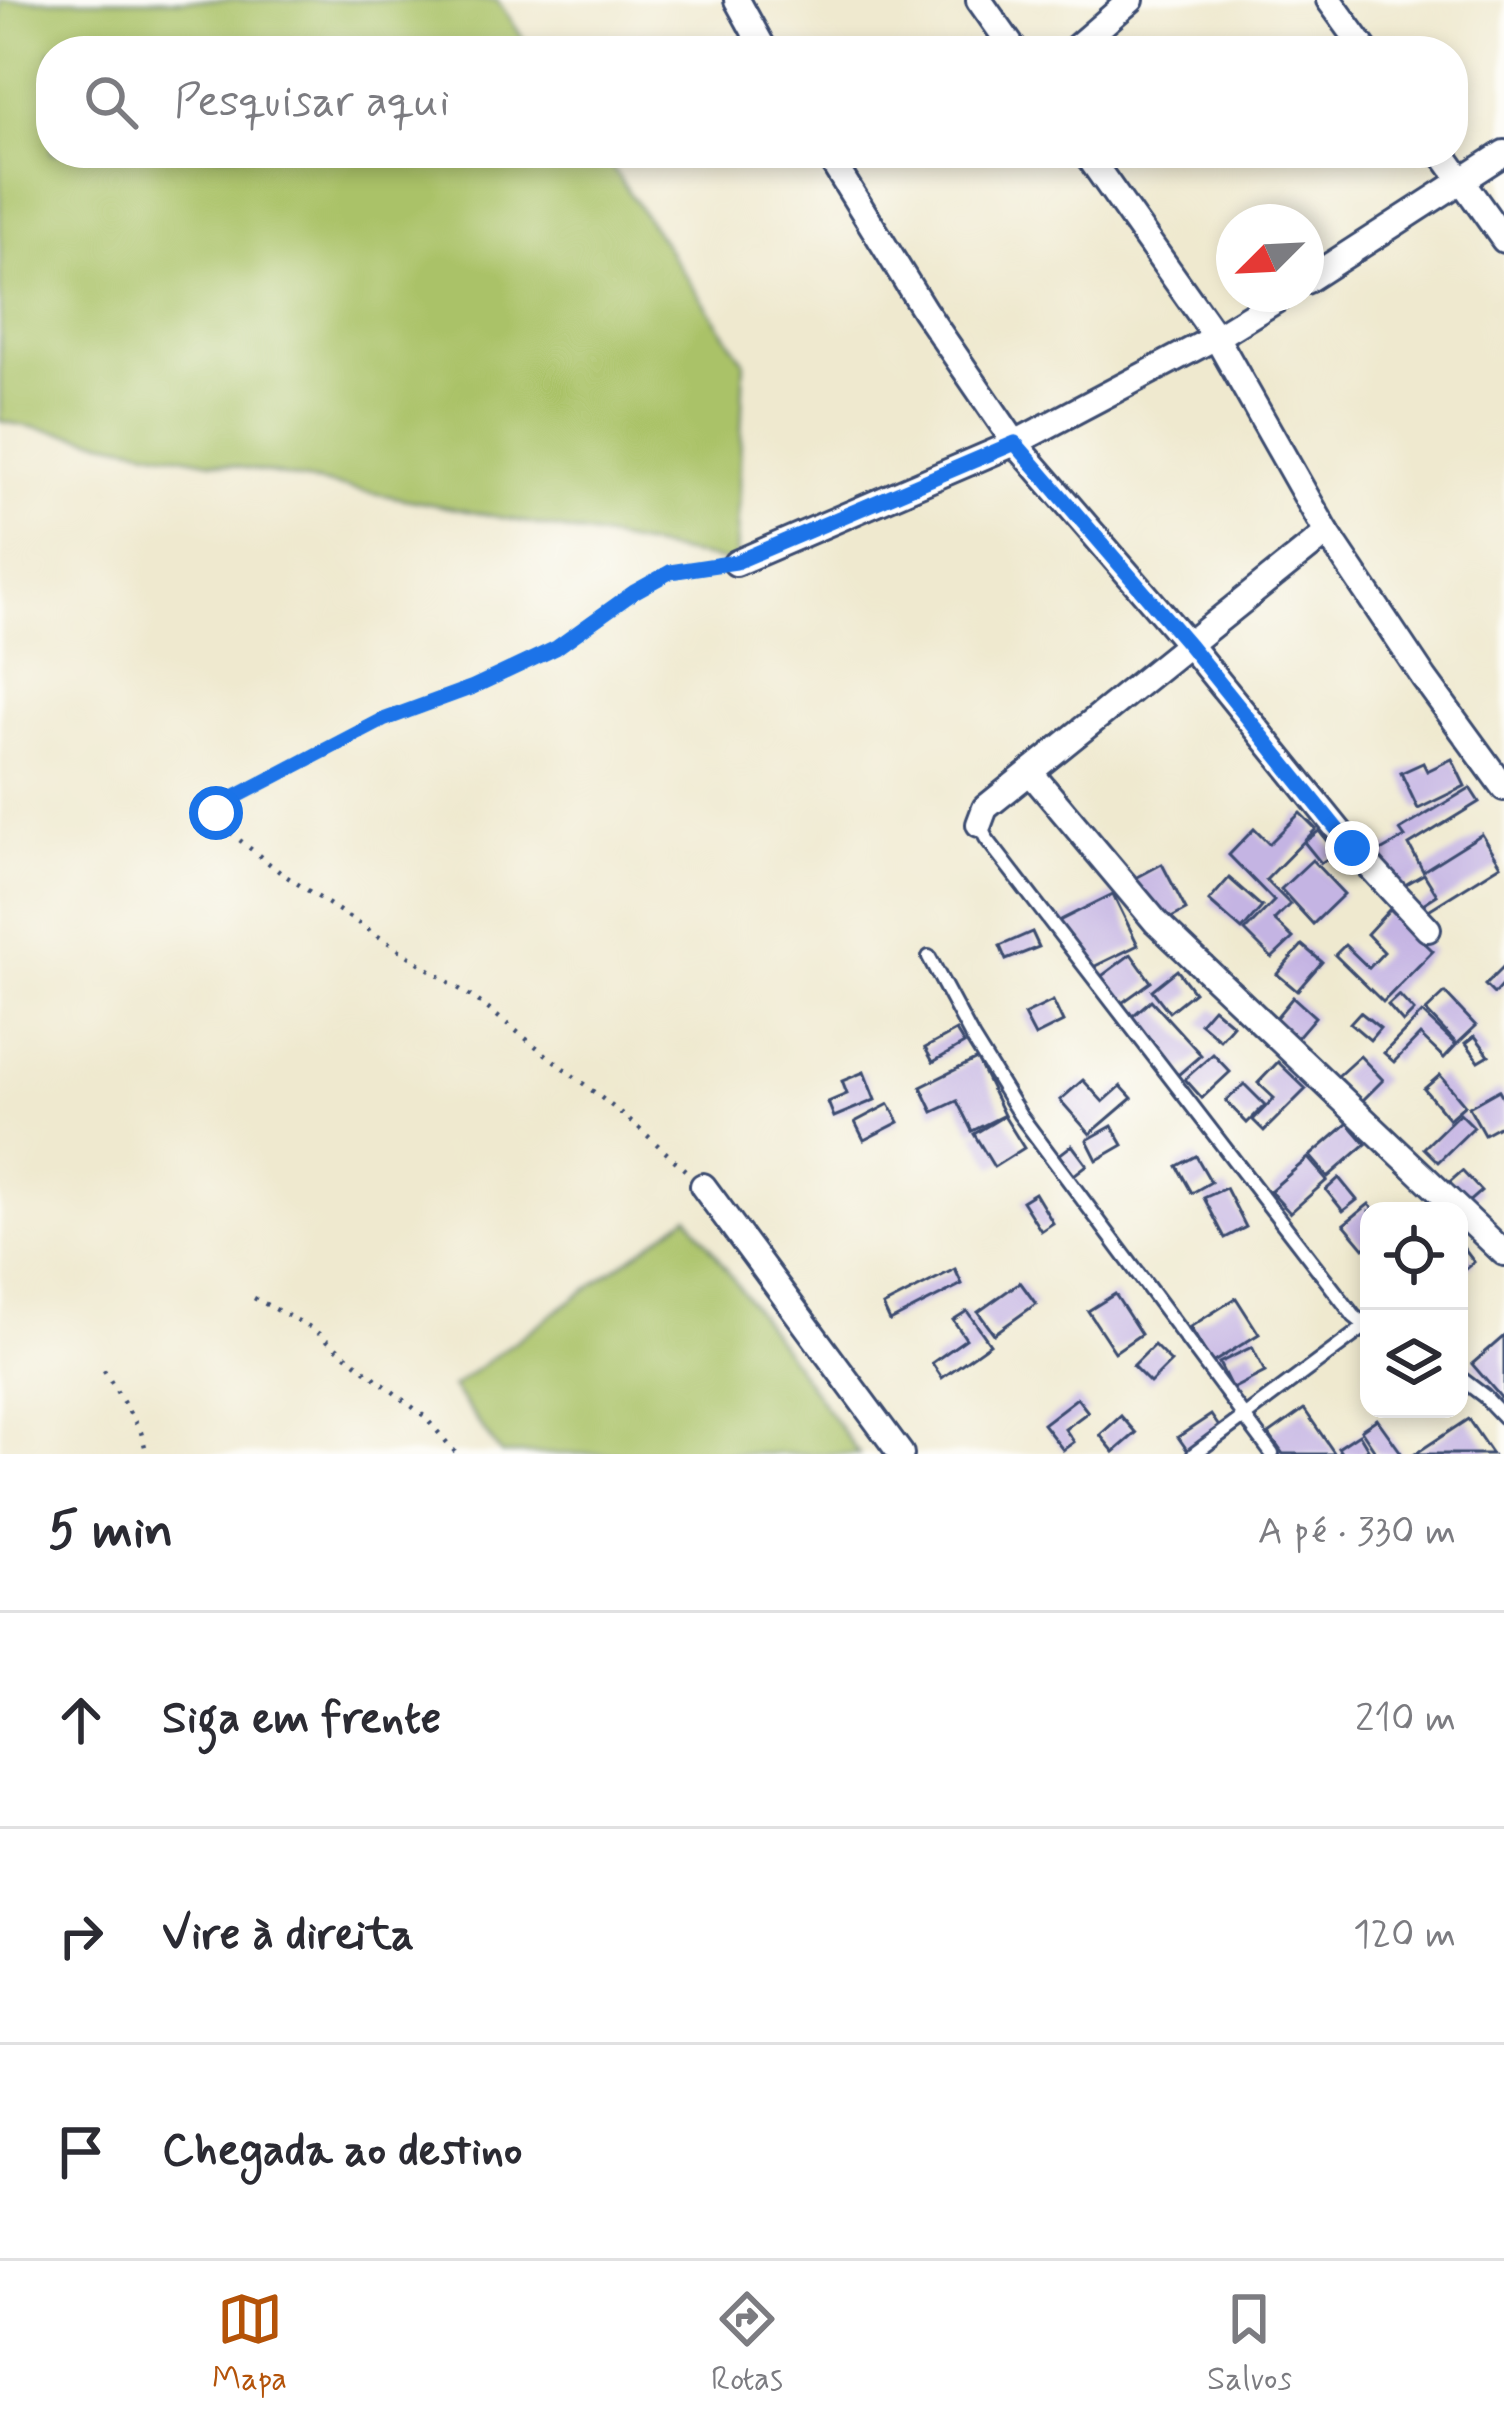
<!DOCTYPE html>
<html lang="pt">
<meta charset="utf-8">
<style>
body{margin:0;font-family:Mynerve,sans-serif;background:#f7f7f7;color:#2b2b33}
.controls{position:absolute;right:36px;bottom:36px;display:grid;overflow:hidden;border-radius:24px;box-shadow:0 6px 18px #0003}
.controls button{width:108px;height:108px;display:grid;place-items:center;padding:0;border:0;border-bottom:3px solid #e1e1e2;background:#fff;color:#2b2b33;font:60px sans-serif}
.compass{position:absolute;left:1216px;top:204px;width:108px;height:108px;border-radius:50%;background:#fff;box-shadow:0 6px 18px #0003;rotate:246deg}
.stop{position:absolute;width:36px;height:36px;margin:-27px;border:9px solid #1a73e8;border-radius:50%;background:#fff}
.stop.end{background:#1a73e8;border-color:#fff;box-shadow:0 3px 12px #0008}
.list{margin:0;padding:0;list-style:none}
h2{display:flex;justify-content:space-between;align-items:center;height:156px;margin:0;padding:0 48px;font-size:51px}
h2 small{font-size:39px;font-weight:400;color:#7c7c81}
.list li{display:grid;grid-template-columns:78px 1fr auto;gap:36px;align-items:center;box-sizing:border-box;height:216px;padding:0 48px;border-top:3px solid #e1e1e2}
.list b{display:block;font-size:45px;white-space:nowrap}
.list em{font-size:39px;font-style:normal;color:#7c7c81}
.icon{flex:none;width:66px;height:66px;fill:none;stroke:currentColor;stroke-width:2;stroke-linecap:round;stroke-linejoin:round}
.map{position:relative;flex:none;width:1504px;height:1454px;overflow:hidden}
.search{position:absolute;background:#fff;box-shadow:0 6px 18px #0003;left:36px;right:36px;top:36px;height:132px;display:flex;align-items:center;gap:30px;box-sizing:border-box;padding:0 42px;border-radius:48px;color:#7c7c81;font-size:45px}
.sheet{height:804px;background:#fff}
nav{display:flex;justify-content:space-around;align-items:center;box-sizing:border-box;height:168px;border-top:3px solid #e1e1e2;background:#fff;font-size:33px;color:#7c7c81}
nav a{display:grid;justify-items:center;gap:6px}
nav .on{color:#b45309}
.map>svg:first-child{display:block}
.green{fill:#aac268;stroke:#627863;stroke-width:3}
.building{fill:#c4b4e3}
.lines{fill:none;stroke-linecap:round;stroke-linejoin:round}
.service-casing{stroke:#3b4b6f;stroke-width:18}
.minor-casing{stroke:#3b4b6f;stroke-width:30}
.path{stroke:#3b4b6f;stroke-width:4.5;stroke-dasharray:3 9;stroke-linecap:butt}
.service{stroke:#fff;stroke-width:12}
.minor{stroke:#fff;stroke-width:24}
.route{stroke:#1a73e8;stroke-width:15}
</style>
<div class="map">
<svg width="1504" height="1454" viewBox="0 0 1504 1454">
<rect width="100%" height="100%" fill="#fdfcf7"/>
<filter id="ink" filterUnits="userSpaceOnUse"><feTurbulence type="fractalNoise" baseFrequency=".00833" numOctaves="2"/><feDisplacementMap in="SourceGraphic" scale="24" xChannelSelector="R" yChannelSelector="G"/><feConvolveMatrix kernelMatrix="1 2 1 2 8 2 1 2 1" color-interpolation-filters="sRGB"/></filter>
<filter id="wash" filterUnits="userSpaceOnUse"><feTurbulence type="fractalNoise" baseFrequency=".004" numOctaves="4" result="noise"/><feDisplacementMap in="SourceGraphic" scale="48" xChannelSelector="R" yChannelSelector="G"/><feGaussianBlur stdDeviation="2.7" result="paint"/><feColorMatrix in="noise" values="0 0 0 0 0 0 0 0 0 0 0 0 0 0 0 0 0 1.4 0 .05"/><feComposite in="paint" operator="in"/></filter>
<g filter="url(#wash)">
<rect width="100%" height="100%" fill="#efe9cf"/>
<!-- green -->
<g class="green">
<path d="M0 0H497L532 51H51V153H602L744 361 736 563 0 421Z"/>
<path d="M688 1216 859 1454H501L452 1387Z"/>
</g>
<g id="blocks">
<!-- building -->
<g class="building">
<path d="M1452 759 1465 786 1418 809 1401 773 1423 763 1427 771Z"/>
<path d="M1470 788 1479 802 1409 845 1423 871 1482 834 1501 865 1419 916 1415 909 1437 895 1424 874 1389 894 1368 858 1405 837 1400 830Z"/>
<path d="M1300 813 1316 829 1266 880 1290 904 1274 920 1293 938 1272 958 1245 931 1274 901 1229 855 1254 829 1269 844Z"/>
<path d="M1319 831 1336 853 1321 863 1304 842Z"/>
<path d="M1312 860 1344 894 1313 924 1281 889Z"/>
<path d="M1162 864 1186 910 1158 925 1134 879Z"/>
<path d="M1229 878 1262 907 1242 930 1209 901Z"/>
<path d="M1113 894 1138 945 1089 969 1077 946 1073 948 1059 921Z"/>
<path d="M1390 909 1433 951 1383 1002 1335 955 1345 945 1369 968 1384 952 1367 934Z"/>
<path d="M1032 932 1039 947 1006 960 1000 946Z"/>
<path d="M1302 945 1322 962 1297 991 1277 974Z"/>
<path d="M1131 954 1151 982 1119 1005 1099 978Z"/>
<path d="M1504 966V983L1494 994 1485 985Z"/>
<path d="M1177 970 1194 992 1169 1012 1152 990Z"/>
<path d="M1445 993 1476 1026 1457 1044 1426 1011Z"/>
<path d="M1399 995 1414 1011 1403 1022 1388 1005Z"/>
<path d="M1293 997 1315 1017 1296 1039 1274 1020Z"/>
<path d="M1151 1000 1201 1055 1178 1075 1128 1020Z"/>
<path d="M1053 1001 1063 1022 1035 1036 1024 1015Z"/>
<path d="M1213 1008 1233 1025 1220 1040 1200 1023Z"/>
<path d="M1360 1012 1380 1028 1370 1040 1350 1023Z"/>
<path d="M1422 1013 1456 1045 1444 1058 1420 1035 1394 1062 1384 1053Z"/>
<path d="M956 1031 964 1044 933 1062 925 1048Z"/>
<path d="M1475 1036 1489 1055 1479 1061 1466 1043Z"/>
<path d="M1213 1054 1230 1072 1202 1098 1185 1079Z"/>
<path d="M1360 1056 1383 1080 1362 1101 1338 1076Z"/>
<path d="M977 1059 1004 1115 972 1131 957 1101 933 1112 921 1087Z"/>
<path d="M1278 1062 1306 1089 1264 1131 1253 1120 1274 1098 1258 1083Z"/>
<path d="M864 1072 875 1100 834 1117 828 1102 847 1094 842 1081Z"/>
<path d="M1440 1075 1465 1105 1449 1119 1424 1089Z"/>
<path d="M1083 1080 1103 1102 1121 1086 1132 1098 1090 1134 1060 1100Z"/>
<path d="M1244 1084 1265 1105 1247 1123 1226 1101Z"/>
<path d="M1499 1090 1504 1099V1123L1484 1134 1469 1107Z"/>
<path d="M889 1104 899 1122 864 1140 855 1122Z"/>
<path d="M1460 1113 1474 1127 1438 1162 1424 1148Z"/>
<path d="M1004 1116 1024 1148 994 1167 974 1134Z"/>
<path d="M1348 1123 1366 1144 1328 1177 1310 1156Z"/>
<path d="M1112 1126 1123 1145 1097 1160 1087 1140Z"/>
<path d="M1072 1145 1087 1165 1074 1175 1059 1155Z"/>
<path d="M1196 1156 1211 1182 1192 1193 1177 1166Z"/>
<path d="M1308 1158 1327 1180 1290 1213 1270 1191Z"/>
<path d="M1462 1171 1481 1191 1465 1205 1446 1185Z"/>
<path d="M1339 1178 1357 1200 1343 1211 1326 1190Z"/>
<path d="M1226 1188 1246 1227 1225 1238 1204 1198Z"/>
<path d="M1035 1193 1053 1223 1041 1231 1022 1201Z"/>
<path d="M1369 1204 1374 1211H1369V1244L1364 1248 1344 1224Z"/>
<path d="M1459 1242 1474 1262 1459 1274Z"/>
<path d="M955 1269 962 1284 890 1321 883 1306Z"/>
<path d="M1020 1282 1036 1304 994 1334 978 1312Z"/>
<path d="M1115 1294 1141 1334 1115 1352 1088 1311Z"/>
<path d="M1236 1298 1259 1334 1212 1363 1190 1327Z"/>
<path d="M967 1311 990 1344 942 1378 932 1363 966 1339 953 1320Z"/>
<path d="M1504 1336V1401L1472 1364Z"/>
<path d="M1154 1345 1171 1362 1150 1383 1133 1366Z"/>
<path d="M1252 1347 1265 1372 1232 1389 1219 1363Z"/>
<path d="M1077 1398 1088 1412 1065 1429 1074 1442 1063 1450 1043 1424Z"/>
<path d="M1304 1409 1335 1454H1283L1269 1434Z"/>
<path d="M1211 1415 1224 1434 1190 1454 1178 1437Z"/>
<path d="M1121 1416 1136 1433 1114 1452 1100 1435Z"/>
<path d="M1377 1419 1402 1454H1377L1361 1430Z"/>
<path d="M1468 1419 1492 1454H1415Z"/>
<path d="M1359 1434 1368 1449 1360 1454H1342L1338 1448Z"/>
</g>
</g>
</g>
<g filter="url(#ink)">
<use href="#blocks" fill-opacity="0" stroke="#3b4b6f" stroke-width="3"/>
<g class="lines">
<defs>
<g id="service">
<path d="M979 824 986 838 1354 1316 1369 1328"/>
<path d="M929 957 973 1039 1020 1115 1272 1454"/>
<path d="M1459 1377 1484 1396 1504 1417"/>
<path d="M1194 1454 1366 1326"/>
</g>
<g id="minor">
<path d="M737 0 765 51"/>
<path d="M979 0 1015 51"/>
<path d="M1329 0 1366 51"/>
<path d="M1072 51 1131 0"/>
<path d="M827 153 924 310 1015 443 1189 645 1352 847 1428 929"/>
<path d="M1086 153 1216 337 1327 533 1424 678 1504 788"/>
<path d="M1442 153 1504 240"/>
<path d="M1306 281 1504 153"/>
<path d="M736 563 1015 443 1216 337 1286 294"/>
<path d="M1030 772 1156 922 1504 1253"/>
<path d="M979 824 985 808 1327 533"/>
<path d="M703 1186 901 1454"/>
</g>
</defs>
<!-- service casing -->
<use href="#service" class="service-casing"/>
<!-- minor casing -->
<use href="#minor" class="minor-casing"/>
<!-- path -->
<g class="path">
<path d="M685 1170 636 1125 478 1001 281 873 222 826 216 813 224 803 383 720 473 687 556 648 634 592 670 572 713 566"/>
<path d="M254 1298 310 1327 424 1416 457 1454"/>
<path d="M104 1370 141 1432 147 1454"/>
</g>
<!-- service -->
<use href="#service" class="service"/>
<!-- minor -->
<use href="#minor" class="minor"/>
</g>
</g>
<g class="lines" filter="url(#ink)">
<!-- route -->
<path class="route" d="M216 813 224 803 383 720 473 687 556 648 634 592 670 572 736 562 1015 443 1189 645 1352 848"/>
</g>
</svg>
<div class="controls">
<button><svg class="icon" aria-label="locate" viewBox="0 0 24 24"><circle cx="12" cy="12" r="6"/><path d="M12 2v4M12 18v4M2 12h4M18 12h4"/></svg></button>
<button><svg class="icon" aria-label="layers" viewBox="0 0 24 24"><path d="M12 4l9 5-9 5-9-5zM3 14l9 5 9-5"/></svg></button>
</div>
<svg class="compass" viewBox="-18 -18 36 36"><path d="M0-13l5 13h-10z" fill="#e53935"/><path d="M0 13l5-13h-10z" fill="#7c7c81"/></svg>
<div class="stop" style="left:216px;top:813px"></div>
<div class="stop end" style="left:1352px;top:848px"></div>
<div class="search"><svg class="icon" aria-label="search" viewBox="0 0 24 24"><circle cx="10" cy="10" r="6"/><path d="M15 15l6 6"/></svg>Pesquisar aqui</div>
</div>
<section class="sheet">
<h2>5 min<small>A pé · 330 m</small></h2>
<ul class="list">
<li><svg class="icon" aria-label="ahead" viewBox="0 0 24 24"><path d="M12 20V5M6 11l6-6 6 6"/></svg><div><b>Siga em frente</b></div><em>210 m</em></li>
<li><svg class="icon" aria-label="right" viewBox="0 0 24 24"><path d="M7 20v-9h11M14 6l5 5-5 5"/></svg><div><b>Vire à direita</b></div><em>120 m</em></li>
<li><svg class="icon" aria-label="arrive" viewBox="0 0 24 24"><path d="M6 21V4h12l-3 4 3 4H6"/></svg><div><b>Chegada ao destino</b></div></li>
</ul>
</section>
<nav>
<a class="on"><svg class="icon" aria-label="map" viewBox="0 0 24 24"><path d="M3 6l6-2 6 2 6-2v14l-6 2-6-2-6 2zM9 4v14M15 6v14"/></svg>Mapa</a>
<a><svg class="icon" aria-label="directions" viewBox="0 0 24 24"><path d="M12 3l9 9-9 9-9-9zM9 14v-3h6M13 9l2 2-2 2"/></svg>Rotas</a>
<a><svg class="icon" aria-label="saved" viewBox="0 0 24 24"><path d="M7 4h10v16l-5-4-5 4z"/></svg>Salvos</a>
</nav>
